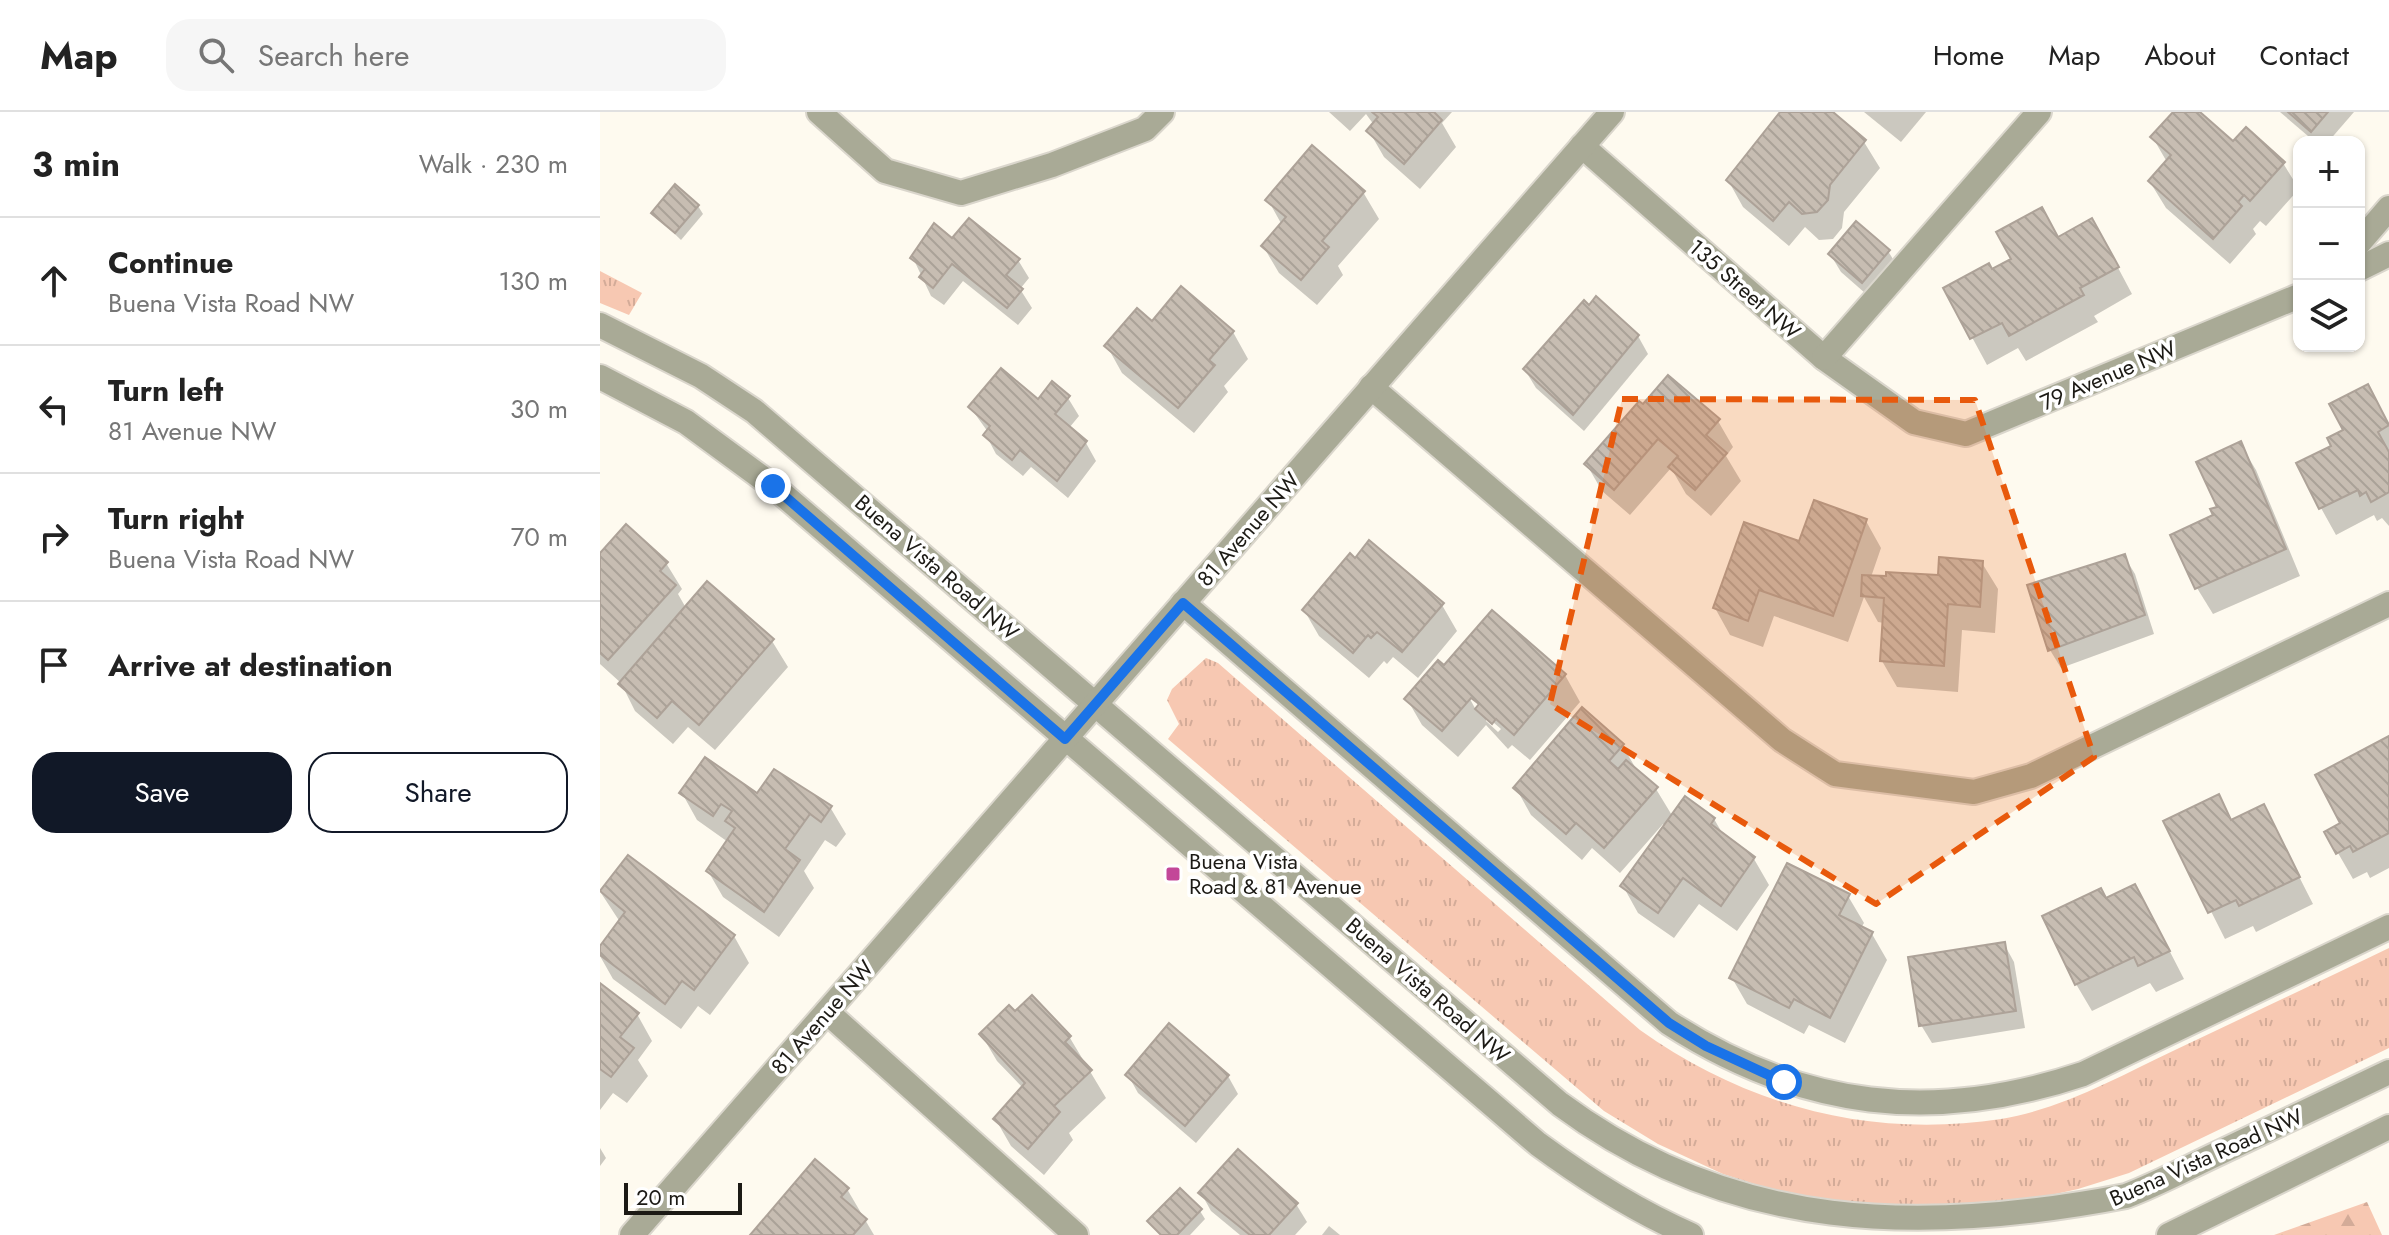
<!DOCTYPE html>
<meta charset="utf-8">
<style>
body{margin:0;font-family:Jost,sans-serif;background:#f6f6f6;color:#222}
.controls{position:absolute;right:24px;top:24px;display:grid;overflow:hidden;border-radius:16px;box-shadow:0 2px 6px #0004}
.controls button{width:72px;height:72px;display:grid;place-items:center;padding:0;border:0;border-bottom:2px solid #e0e0e0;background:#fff;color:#222;font:40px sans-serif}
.scale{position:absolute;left:24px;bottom:20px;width:118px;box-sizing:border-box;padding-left:8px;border:4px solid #1c1a15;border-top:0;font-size:22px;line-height:28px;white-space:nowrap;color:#1c1a15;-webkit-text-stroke:6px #fff;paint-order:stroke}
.stop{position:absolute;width:24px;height:24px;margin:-18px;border:6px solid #1a73e8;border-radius:50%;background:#fff}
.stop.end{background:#1a73e8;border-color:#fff;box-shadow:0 2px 8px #0008}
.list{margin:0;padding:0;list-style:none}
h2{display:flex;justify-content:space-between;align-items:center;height:104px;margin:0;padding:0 32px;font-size:34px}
h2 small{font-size:26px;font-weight:400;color:#767676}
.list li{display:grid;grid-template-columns:52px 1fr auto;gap:24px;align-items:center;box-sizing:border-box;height:128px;padding:0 32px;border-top:2px solid #e0e0e0}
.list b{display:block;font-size:30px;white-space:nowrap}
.list p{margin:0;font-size:26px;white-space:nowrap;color:#767676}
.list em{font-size:26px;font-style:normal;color:#767676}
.actions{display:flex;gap:16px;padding:24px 32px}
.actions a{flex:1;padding:18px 0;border:2px solid #111827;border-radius:24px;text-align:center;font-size:28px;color:#111827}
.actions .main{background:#111827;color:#fff}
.icon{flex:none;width:44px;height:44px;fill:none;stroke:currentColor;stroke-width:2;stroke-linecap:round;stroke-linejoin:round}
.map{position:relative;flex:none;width:1789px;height:1123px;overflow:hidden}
header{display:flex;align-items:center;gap:48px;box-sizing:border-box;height:112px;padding:0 40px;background:#fff;border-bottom:2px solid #e0e0e0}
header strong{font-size:38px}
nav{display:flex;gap:44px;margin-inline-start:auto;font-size:28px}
.search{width:560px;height:72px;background:#f6f6f6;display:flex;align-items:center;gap:20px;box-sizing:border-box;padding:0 28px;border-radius:24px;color:#767676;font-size:30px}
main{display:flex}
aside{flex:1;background:#fff}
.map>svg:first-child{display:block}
.grass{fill:url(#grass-tufts)}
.forest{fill:url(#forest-firs)}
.shadow{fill:#0003;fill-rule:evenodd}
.building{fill:url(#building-back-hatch);stroke:#ada298;stroke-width:2}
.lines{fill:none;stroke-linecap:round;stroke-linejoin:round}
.minor-casing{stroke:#dad6cc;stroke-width:28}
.minor{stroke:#a9aa96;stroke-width:24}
.route{stroke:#1a73e8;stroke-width:10}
.marked{fill:#e8590c;fill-opacity:0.2;stroke:#e8590c;stroke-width:6;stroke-dasharray:16 10;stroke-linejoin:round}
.poi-dot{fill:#c34798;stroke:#fff;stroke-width:3}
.labels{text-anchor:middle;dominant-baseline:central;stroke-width:7;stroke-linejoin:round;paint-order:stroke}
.street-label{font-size:22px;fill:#1c1a15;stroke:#fff}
.poi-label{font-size:22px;fill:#1c1a15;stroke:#fff;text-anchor:start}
</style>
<header>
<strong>Map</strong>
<div class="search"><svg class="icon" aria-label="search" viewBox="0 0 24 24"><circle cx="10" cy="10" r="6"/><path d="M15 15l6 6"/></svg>Search here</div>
<nav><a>Home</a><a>Map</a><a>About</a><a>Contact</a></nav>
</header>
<main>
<aside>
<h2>3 min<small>Walk · 230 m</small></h2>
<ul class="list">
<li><svg class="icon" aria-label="ahead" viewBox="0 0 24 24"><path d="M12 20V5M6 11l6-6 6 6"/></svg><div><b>Continue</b><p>Buena Vista Road NW</p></div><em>130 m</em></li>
<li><svg class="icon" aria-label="left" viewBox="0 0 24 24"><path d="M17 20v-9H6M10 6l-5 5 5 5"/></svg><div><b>Turn left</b><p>81 Avenue NW</p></div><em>30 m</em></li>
<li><svg class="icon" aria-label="right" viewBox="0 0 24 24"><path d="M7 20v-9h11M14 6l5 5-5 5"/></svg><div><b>Turn right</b><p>Buena Vista Road NW</p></div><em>70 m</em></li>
<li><svg class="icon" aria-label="arrive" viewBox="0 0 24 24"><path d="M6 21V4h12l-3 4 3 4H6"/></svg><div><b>Arrive at destination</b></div></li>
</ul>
<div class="actions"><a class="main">Save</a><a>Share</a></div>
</aside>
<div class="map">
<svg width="1789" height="1123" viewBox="0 0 1789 1123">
<defs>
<pattern id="grass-tufts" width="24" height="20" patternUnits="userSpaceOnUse" patternTransform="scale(2)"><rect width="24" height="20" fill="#f7c8b2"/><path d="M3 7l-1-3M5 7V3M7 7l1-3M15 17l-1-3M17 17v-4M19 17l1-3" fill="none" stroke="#d3ab98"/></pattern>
<pattern id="forest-firs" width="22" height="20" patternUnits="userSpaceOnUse" patternTransform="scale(2)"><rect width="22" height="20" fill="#f7c8b2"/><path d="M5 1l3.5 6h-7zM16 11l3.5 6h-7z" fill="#d3ab98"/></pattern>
<pattern id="building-back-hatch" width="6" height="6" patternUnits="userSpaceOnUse" patternTransform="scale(2)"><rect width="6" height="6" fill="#c7bdb2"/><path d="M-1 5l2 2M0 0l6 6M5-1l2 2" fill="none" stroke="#aaa298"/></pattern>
</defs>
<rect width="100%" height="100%" fill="#fefaef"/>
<!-- grass -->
<g class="grass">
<path d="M0 159 42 181 29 203 0 191Z"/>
<path d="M606 546 618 551 1040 918C1147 994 1270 1027 1401 1007 1462 997 1520 964 1575 938 1647 904 1718 870 1789 836V936L1529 1061 1478 1077 1393 1096 1344 1101 1204 1088 1123 1062 1058 1032 1004 999 568 627 579 612 567 588 572 577Z"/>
</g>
<!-- forest -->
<path class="forest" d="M1767 1090 1782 1123H1674Z"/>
<!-- shadow -->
<g class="shadow">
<path d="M729 0H852L842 11 856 35 820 77 784 45 769 19 774 13 766 2 750 19Z"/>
<path d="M1184 0H1230L1264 30 1280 56 1244 100 1242 116 1233 127 1219 128 1205 115 1189 134 1143 95 1128 68Z"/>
<path d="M1264 0H1326L1301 30Z"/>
<path d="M1576 0H1597L1634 32 1683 51 1699 77 1666 114 1660 109 1653 117 1656 122 1630 152 1566 96 1550 70 1567 50 1553 26Z"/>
<path d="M1680 0H1754L1728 30H1715Z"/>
<path d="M763 80 779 107 738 154 743 163 717 193 679 161 663 134 682 113 668 88Z"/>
<path d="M98 94 103 102 81 128 54 102Z"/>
<path d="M1458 127 1507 135 1532 182 1494 204 1498 210 1426 249 1418 236 1387 253 1346 177Z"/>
<path d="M353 129 418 148 429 166 420 177 432 196 418 213 363 169 344 193 331 184 313 146Z"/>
<path d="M1288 139 1299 157 1273 188 1241 160 1230 142Z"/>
<path d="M552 212 633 220 648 247 624 274 628 280 594 321 522 261 507 234Z"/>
<path d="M1038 224 1048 242 984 319 936 276 925 258Z"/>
<path d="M468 286 479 304 469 316 486 331 496 349 468 386 431 355 423 364 396 342 386 323 388 320 370 295Z"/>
<path d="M1039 292 1118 309 1133 335 1126 344 1141 369 1111 404 1086 382 1071 356 1030 403 1002 379 987 353Z"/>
<path d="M1782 301 1789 314V414L1782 406 1777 409 1774 403 1736 423 1721 396 1734 335 1745 319Z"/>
<path d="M1640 332 1656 358 1700 464 1613 502 1597 476 1616 404Z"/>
<path d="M1266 409 1281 436 1271 465H1340L1382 451 1398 477 1395 521 1362 518 1358 580 1297 575 1282 549 1284 511 1278 510 1264 485 1248 530 1174 504 1163 535 1130 523 1115 496 1201 432Z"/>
<path d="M1524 444 1535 462 1554 522 1461 556 1450 538 1430 474Z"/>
<path d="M0 447 66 451 82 477 78 482 86 496 172 529 188 555 115 638 88 615 73 632 35 599 21 571 0 552Z"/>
<path d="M842 493 857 519 818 566 793 545 787 552 784 549 769 566 719 524 704 498Z"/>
<path d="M892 501 965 563 980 590 930 648 912 633 908 637 886 613 858 645 822 613 807 587 844 556ZM868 576 879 595 876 598 865 578ZM886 604 901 617 898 620 886 609Z"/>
<path d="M1789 626V756L1770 766 1767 760 1753 767 1738 741 1743 712Z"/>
<path d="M1022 633 1038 660 1056 677 1073 705 1114 707 1124 724 1154 747 1169 773 1137 819 1099 792 1074 826 1038 801 1023 774 1066 714 1063 712 1020 761 992 736 982 748 931 703 916 676Z"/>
<path d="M82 681 158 684 230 695 246 722 236 735 225 728 204 759 214 776 179 825 123 785 108 759 128 730 97 708Z"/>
<path d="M1618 685 1632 710 1663 694 1713 792 1656 820 1653 814 1625 827 1566 710Z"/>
<path d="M28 746 134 824 149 851 110 903 98 894 81 917 13 867 0 844V837L20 810 1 781Z"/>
<path d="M1248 784 1264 811 1261 816 1272 822 1287 848 1245 931 1209 913 1204 922 1147 892 1132 866Z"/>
<path d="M1506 788 1550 801 1584 867 1556 880 1550 871 1492 899 1476 872Z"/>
<path d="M1404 832 1414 850 1425 916 1332 931 1321 913Z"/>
<path d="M0 874 37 902 52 929 38 948 48 964 27 991 13 981 0 998Z"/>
<path d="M432 886 470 926 506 986 469 1021 473 1028 444 1063 411 1034 396 1008 423 976 397 949 381 922Z"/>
<path d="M528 963 628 964 638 982 596 1031 538 981Z"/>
<path d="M0 1036 6 1046 0 1054Z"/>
<path d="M247 1077 274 1123H153Z"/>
<path d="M601 1081 696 1092 707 1110 695 1123H640L611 1099Z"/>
<path d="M600 1099 605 1107 590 1123H560L549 1109Z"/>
<path d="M729 1114 740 1123H722Z"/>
</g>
<!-- building -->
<g class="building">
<path d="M772 0H834L842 8 804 52 766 19 778 5Z"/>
<path d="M1180 0H1233L1266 28 1230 73 1228 88 1217 100 1202 102 1189 90 1173 109 1126 68Z"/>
<path d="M1573 0H1600L1633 29 1646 15 1685 50 1650 89 1644 83 1638 90 1642 94 1613 127 1548 69 1571 43 1550 25Z"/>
<path d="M1688 0H1728L1711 20Z"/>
<path d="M712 33 765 79 722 129 729 135 701 168 661 134 686 105 665 88Z"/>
<path d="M75 72 99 93 75 121 51 101Z"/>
<path d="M1442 95 1458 125 1492 106 1519 155 1480 176 1484 183 1409 224 1402 211 1370 227 1343 176 1389 151 1392 157 1411 147 1396 120Z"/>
<path d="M369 106 420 147 406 163 423 177 407 196 352 152 333 176 319 165 325 157 310 146 334 111 352 126Z"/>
<path d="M1256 109 1290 138 1262 171 1228 142Z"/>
<path d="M581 174 634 219 609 248 615 253 578 296 504 234 537 196 552 209Z"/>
<path d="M996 184 1039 223 973 303 923 257 984 188 989 193Z"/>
<path d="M401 256 438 287 452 269 470 284 455 302 487 329 457 369 420 338 412 348 383 323 390 314 368 295Z"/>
<path d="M1068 263 1120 307 1106 323 1127 341 1095 378 1068 355 1078 344 1058 327 1014 378 984 352 1039 289 1043 292Z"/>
<path d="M1768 272 1789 313 1778 320 1789 340V380L1771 390 1766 380 1760 384 1758 378 1719 397 1696 351 1731 334 1727 326 1743 318 1729 292Z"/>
<path d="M1641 329 1686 437 1595 477 1570 423 1613 403 1610 397 1617 395 1596 350Z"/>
<path d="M1214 388 1267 407 1233 504 1159 478 1148 509 1113 496 1144 410 1199 429Z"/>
<path d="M26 412 68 450 60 459 76 473 8 548 0 541V441Z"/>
<path d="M769 428 844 491 802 540 777 520 771 526 768 523 753 541 702 498 750 441 755 446Z"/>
<path d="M1525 442 1545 503 1448 539 1427 473Z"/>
<path d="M1339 445 1383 449 1380 495 1348 492 1344 554 1280 549 1284 486 1261 484 1262 463 1286 464V460L1338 463Z"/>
<path d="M107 469 174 527 99 613 72 589 57 606 18 572Z"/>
<path d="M892 498 966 562 914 623 896 607 892 612 875 597 879 592 871 586 842 619 804 587 838 548 844 553Z"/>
<path d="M982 595 1024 632 1009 649 1018 657 1026 648 1058 675 1004 736 976 711 966 722 913 676Z"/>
<path d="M1789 624V721L1753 740 1750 734 1736 742 1724 720 1740 711 1715 663Z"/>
<path d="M105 645 157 681 174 657 232 694 221 710 210 702 185 737 200 748 164 800 106 759 135 716 125 709 132 699 121 692 113 704 79 681Z"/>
<path d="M1619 682 1631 708 1664 692 1700 765 1639 794 1636 788 1608 801 1563 709Z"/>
<path d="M1085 684 1115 706 1111 712 1155 745 1121 794 1083 766 1058 801 1020 774Z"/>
<path d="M28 743 135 823 94 878 82 869 65 892 0 843V834L25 800 0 779Z"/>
<path d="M1187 751 1250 782 1239 803 1273 820 1230 906 1194 887 1189 896 1129 866Z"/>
<path d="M1535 772 1570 839 1538 854 1534 845 1475 873 1442 804 1501 776 1506 786Z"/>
<path d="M1405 830 1416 899 1319 914 1308 845Z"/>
<path d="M0 871 39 901 20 925 34 936 11 965 0 957Z"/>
<path d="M432 883 471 924 465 930 492 958 454 994 460 1000 428 1037 393 1007 425 971 379 922 409 893 415 899Z"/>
<path d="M569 911 629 963 585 1014 525 963Z"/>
<path d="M638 1037 698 1091 669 1123H650L598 1081Z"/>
<path d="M215 1047 249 1076 241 1085 267 1107 253 1123H150Z"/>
<path d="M580 1076 602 1097 577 1123H561L547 1109Z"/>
</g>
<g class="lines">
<defs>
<g id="minor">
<path d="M219 0 285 59 361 81 452 53 545 17 562 0"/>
<path d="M982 34 1224 246 1314 310 1366 322 1699 184"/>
<path d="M1759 131 1789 96"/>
<path d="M1759 157 1789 142"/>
<path d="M0 213 101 264 154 299 960 992C1132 1120 1322 1123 1526 1084 1558 1072 1589 1055 1619 1041 1676 1014 1732 987 1789 960"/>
<path d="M1224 246 1439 0"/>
<path d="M0 265 86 310 173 374 938 1032C987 1068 1036 1099 1091 1123"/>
<path d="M771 275 1182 628 1235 662 1374 680 1431 664 1789 492"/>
<path d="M583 491 1069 911C1202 997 1334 1012 1483 962L1789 815"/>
<path d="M227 900 476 1123"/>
<path d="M32 1123 1012 0"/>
<path d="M1569 1123 1789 1015"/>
</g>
</defs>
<!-- minor casing -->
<use href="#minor" class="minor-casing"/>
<!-- minor -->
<use href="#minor" class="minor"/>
</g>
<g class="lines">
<!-- route -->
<path class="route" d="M173 374 465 627 583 491 1069 911 1106 934 1184 970"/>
</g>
<!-- marked area -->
<path class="marked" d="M1022 287 1375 288 1494 645 1276 792 950 592Z"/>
<!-- markers -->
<rect class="poi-dot" x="565" y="754" width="16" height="16" rx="4"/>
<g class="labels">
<!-- street labels -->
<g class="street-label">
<text transform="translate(1145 177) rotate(41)">135 Street NW</text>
<text transform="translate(1508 263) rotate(-23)">79 Avenue NW</text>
<text transform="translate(648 417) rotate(-49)">81 Avenue NW</text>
<text transform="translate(337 455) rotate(41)">Buena Vista Road NW</text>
<text transform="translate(828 878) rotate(41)">Buena Vista Road NW</text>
<text transform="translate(222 905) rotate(-49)">81 Avenue NW</text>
<text transform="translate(1606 1045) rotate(-24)">Buena Vista Road NW</text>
</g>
<!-- poi labels -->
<g class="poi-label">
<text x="589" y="749">Buena Vista<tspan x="589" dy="25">Road &amp; 81 Avenue</tspan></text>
</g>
</g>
</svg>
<div class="controls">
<button>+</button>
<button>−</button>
<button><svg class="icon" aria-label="layers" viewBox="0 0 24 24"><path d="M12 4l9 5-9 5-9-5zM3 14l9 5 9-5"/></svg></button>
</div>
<div class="scale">20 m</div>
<div class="stop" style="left:1184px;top:970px"></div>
<div class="stop end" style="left:173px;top:374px"></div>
</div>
</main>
